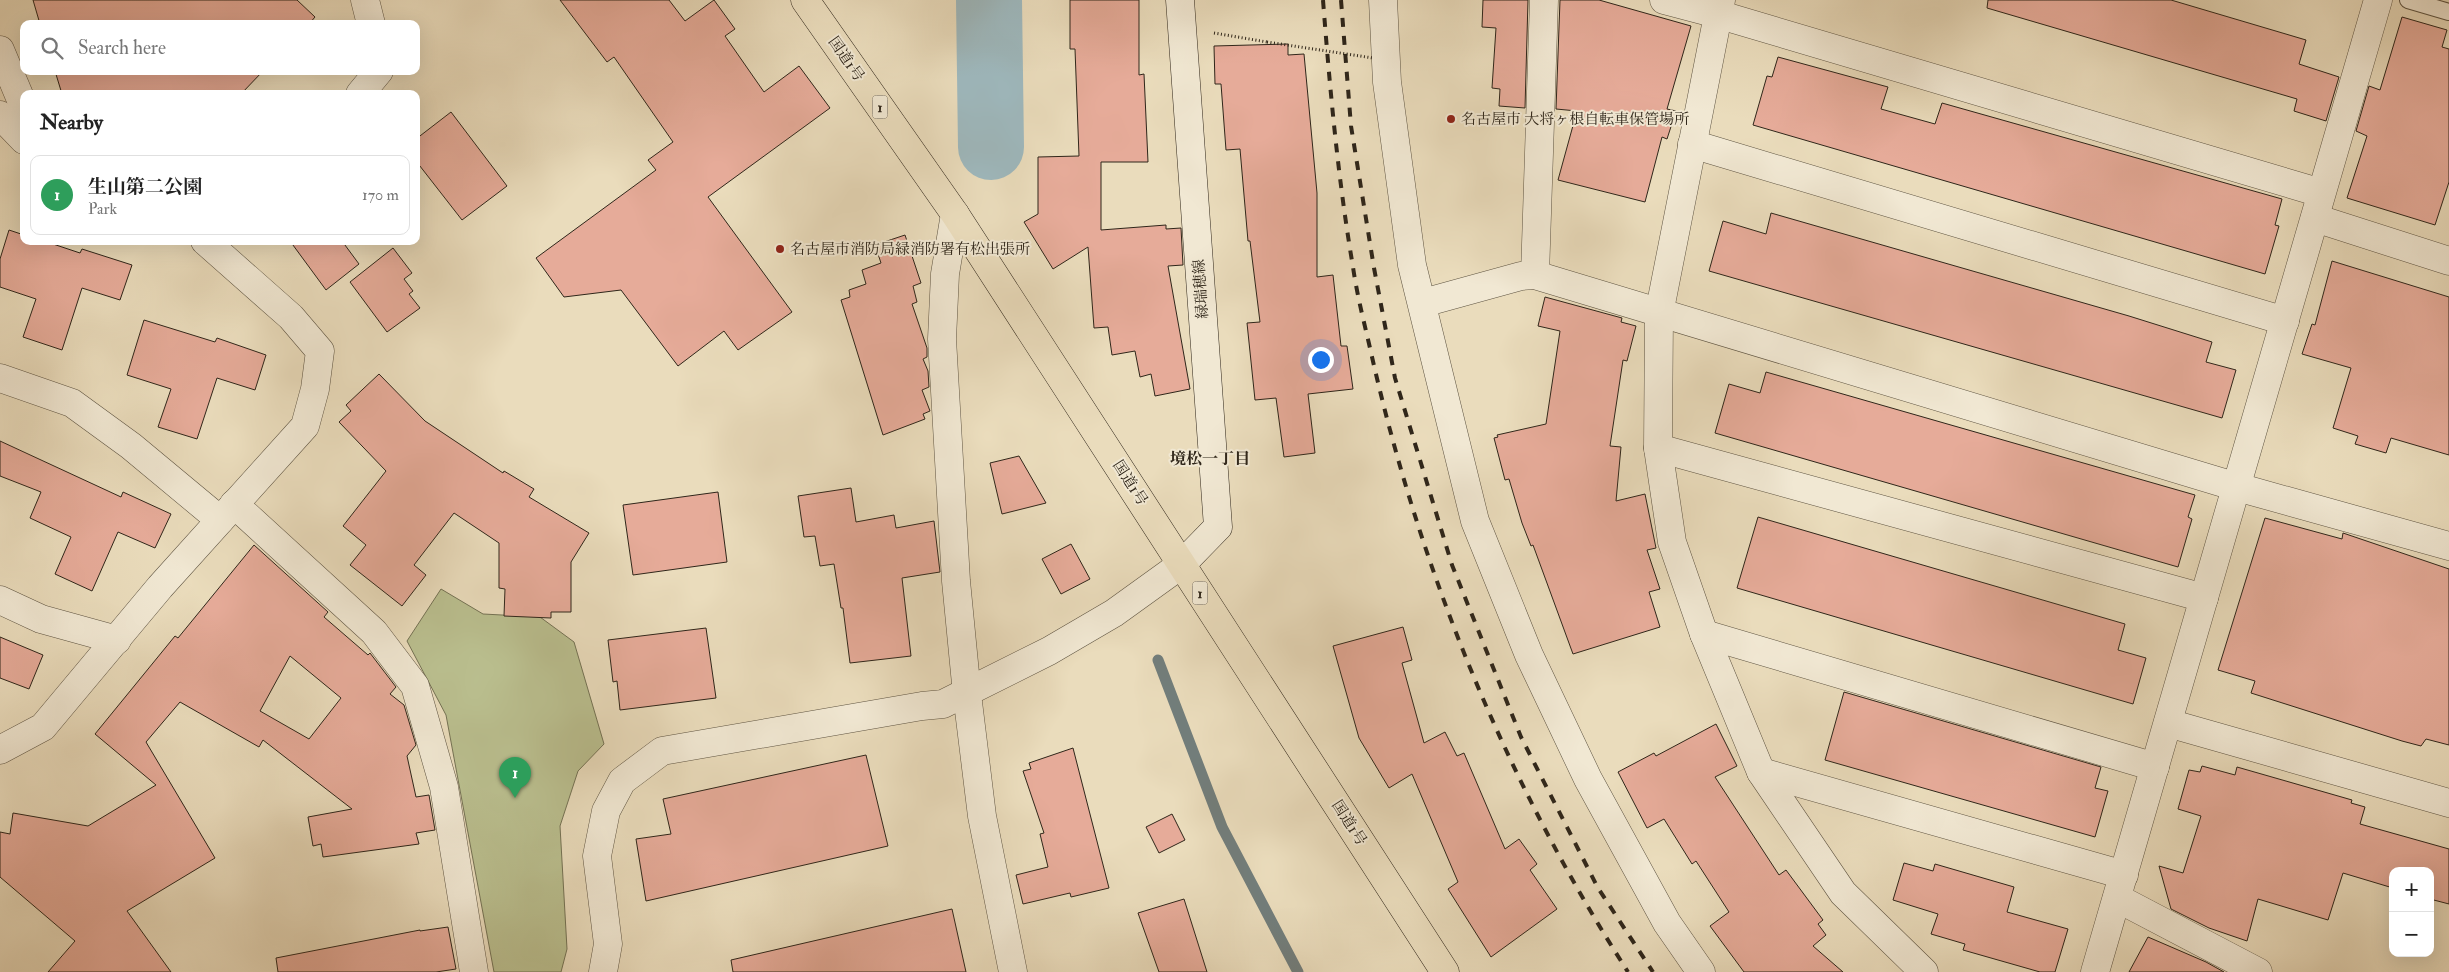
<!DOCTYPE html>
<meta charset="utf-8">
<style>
body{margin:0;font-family:"IM FELL Double Pica","Noto Serif JP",serif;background:#f2f2f2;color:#222}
.controls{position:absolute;right:15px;bottom:15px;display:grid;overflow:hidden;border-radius:10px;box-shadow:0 5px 20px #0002}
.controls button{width:45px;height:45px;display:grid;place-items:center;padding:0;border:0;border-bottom:1px solid #e0e0e0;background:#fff;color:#222;font:25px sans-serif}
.you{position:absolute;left:1320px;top:359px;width:18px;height:18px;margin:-12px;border:4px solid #fff;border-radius:50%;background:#1a73e8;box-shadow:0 0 0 8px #1a73e833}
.badge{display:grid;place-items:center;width:32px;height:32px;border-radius:50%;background:#0f766e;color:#fff;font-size:16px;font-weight:700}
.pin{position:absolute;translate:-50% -41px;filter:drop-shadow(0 1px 2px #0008)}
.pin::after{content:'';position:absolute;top:26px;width:18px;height:15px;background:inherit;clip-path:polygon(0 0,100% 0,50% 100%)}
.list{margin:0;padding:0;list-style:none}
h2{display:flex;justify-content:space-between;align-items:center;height:65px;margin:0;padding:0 20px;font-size:21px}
h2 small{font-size:16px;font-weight:400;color:#767676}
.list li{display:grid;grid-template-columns:32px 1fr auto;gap:15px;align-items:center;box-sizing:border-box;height:80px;margin:0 10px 10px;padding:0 10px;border:1px solid #e0e0e0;border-radius:10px}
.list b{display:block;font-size:19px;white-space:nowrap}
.list p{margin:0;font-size:16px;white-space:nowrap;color:#767676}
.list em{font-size:16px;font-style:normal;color:#767676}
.icon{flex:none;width:28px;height:28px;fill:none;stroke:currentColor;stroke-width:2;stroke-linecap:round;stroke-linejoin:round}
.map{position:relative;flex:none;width:2449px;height:972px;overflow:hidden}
.search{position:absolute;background:#fff;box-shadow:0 5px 20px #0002;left:20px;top:20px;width:400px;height:55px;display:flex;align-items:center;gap:12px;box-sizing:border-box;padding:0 18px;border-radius:10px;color:#767676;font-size:19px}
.panel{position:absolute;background:#fff;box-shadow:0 5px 20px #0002;left:20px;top:90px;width:400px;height:155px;border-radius:10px}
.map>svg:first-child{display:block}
.green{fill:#babf8f;stroke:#747254}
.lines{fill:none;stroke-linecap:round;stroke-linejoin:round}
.stream{stroke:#727e7c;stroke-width:11}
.river{stroke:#9eb8bd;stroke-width:66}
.building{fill:#e6ab99;stroke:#2f261a;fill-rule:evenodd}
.service-casing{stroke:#5e5442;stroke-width:18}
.minor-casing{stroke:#5e5442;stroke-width:29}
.secondary-casing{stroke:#2f261a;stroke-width:29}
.trunk-casing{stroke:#2f261a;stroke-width:29}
.path{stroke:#2f261a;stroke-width:3;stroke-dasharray:1 2.5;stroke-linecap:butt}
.service{stroke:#f1e8d3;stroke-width:16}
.minor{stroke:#f1e8d3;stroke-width:28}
.secondary{stroke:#f1e8d3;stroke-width:28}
.trunk{stroke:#eadcbc;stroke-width:28}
.rail{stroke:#2f261a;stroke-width:4;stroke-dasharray:9 9;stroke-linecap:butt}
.path-bridge{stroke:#2f261a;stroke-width:3;stroke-dasharray:1 2.5;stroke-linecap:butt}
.poi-dot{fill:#8f2418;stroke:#f1e8d3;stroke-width:2}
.labels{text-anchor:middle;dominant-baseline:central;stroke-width:4;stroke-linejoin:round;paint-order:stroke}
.shield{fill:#f1e8d3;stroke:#696052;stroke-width:1}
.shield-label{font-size:14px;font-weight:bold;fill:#2f261a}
.street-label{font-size:15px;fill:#2f261a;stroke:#f1e8d3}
.poi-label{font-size:15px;fill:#2f261a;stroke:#f1e8d3;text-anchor:start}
.neighbourhood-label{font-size:16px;font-weight:bold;fill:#2f261a;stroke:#f1e8d3}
</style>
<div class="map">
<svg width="2449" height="972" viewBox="0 0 2449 972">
<rect width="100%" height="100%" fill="#eadcbc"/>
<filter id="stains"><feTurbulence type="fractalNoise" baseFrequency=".004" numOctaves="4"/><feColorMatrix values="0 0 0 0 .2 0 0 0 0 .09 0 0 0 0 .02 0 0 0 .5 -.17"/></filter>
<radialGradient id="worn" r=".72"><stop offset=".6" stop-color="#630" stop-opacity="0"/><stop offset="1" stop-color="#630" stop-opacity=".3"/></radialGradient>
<!-- green -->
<path class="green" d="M441 589 483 614 540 617 574 642 604 744 578 771 560 826 567 949 561 972H494L446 715 407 641Z"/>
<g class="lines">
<!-- stream -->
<path class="stream" d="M1158 660 1222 827 1298 972"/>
<!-- river -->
<path class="river" d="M989 0 991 147"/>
</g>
<!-- building -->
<g class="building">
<path d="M33 0H297L315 17 309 24H40Z"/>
<path d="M560 0H669L685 21 714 0 735 29 725 36 764 92 799 66 830 108 708 197 792 312 738 350 724 331 678 366 621 290 564 297 536 258 656 170 648 160 673 142 614 57 607 62Z"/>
<path d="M1070 0H1139V75L1144 74 1148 162H1101V230L1166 225V229L1181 228 1183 265 1168 266 1190 389 1155 396 1151 374 1140 377 1135 351 1112 355 1108 327 1094 328 1088 247 1053 269 1024 222 1038 214V157L1079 156 1075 49H1070Z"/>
<path d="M1483 0H1528L1525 108 1499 106 1500 89 1492 88 1496 28 1482 27Z"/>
<path d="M1560 0H1599L1691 26 1667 109 1676 111 1667 139 1662 137 1645 202 1558 180 1577 111 1556 109Z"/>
<path d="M1988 0H2171L2306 40 2299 64 2339 77 2326 121 2294 111 2297 99 1987 8Z"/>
<path d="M2402 17 2447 30 2442 47 2449 49V182L2435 225 2347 198 2367 136 2356 131 2369 86 2380 90Z"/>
<path d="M1288 44V55L1304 54 1317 193V277L1333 275 1341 346H1347L1353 389 1308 394 1315 453 1284 457 1276 398 1255 400 1247 323 1260 322 1250 241H1248L1240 149 1226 150 1221 84H1215L1214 46Z"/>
<path d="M1778 57 1888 87 1881 109 1935 124 1942 103 2282 199 2275 225 2279 226 2265 274 1753 125 1767 76 1772 77Z"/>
<path d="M55 71H263L241 94H62Z"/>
<path d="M451 112 507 186 462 220 416 161V139Z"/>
<path d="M1771 213 2129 316 2212 342 2206 362 2236 370 2222 418 1709 271 1723 221 1766 234Z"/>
<path d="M9 230 24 235V241H44L80 253 82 249 132 265 120 300 82 288 62 350 23 337 36 299 0 287V259Z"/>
<path d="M905 235 921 283 913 286 917 302 912 304 927 348V357L923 359 928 371 929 387 922 390 930 411 923 414 925 419 883 435 841 300 850 297 849 290 866 284 862 270 881 263 875 245Z"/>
<path d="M290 241H342L359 264 326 290Z"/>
<path d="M393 248 412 273 404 279 413 291 409 294 420 308 387 332 350 282Z"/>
<path d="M2332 261 2449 297V455L2391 438 2386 453 2355 444 2358 436 2333 428 2351 368 2302 354 2312 324 2315 325Z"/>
<path d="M1545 297 1622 318 1621 322 1636 326 1627 361 1623 360 1610 446 1621 447 1616 501 1645 494 1656 548 1647 550 1660 589 1649 592 1660 627 1573 654 1533 545 1531 546 1522 523 1509 479 1505 480 1494 438 1498 437 1497 435 1546 424 1560 331 1538 326Z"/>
<path d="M144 320 215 342 217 338 266 355 255 390 217 378 197 439 158 427 171 389 127 375Z"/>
<path d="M1766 372 2195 495 2188 517 2192 519 2178 567 1715 433 1729 384 1760 393Z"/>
<path d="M379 374 425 421 503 473 504 471 534 489 529 497 589 533 571 562V612H551V618L504 616 505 589 499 588V543L454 513 414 565 426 575 402 606 350 565 366 545 343 526 386 471 339 422 351 411 346 405Z"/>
<path d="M0 441 121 497 123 492 171 514 155 548 118 532 92 591 55 574 71 537 30 518 41 492 0 476Z"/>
<path d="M1019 456 1046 503 1002 514 990 463Z"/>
<path d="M851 488 856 522 894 515 896 528 934 521 940 572 902 578 911 656 850 663 843 608H841L834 564 820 566 815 536 804 537 798 496Z"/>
<path d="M718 492 727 562 633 575 623 505Z"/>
<path d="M1758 517 2125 624 2118 650 2146 658 2133 704 1737 588Z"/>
<path d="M2265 518 2342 539 2343 533 2449 569V745L2426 739 2421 746 2402 741 2251 693 2255 681 2218 670Z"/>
<path d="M1071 544 1090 579 1061 594 1042 559Z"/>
<path d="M254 545 328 612 324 617 368 655 370 653 396 687 390 694 404 705 416 745 407 756 416 797 429 795 435 830 416 833 419 844 323 857 321 844 313 846 308 817 352 809 263 740 259 747 180 702 146 742 215 858 127 911 171 972H48L75 941 0 877V832L10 834 13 813 88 826 156 785 95 734 175 636 178 638ZM290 656 341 698 309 739 260 711Z"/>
<path d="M1403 627 1412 660 1402 663 1424 743 1445 732 1457 756 1464 753 1505 849 1519 839 1537 864 1530 870 1557 909 1491 957 1448 889 1458 882 1412 774 1389 788 1359 738 1333 646Z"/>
<path d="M706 628 716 698 620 710 617 681 613 682 608 640Z"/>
<path d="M0 637 43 655 29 689 0 678Z"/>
<path d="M1844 692 2101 767 2095 788 2108 791 2095 837 1825 760Z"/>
<path d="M1716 724 1737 766 1715 777 1779 875 1786 870 1823 920 1818 924 1826 935 1813 946 1843 972H1744L1710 926 1729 912 1696 861 1692 864 1664 819 1647 828 1618 772 1654 753 1656 756Z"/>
<path d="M1073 748 1109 888 1071 897 1070 893 1023 904 1016 875 1048 867 1040 834 1044 833 1023 771 1031 769 1029 763Z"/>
<path d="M866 755 888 846 646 901 636 839 671 834 663 799Z"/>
<path d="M2202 766 2235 775 2237 767 2352 800 2351 803 2365 807 2360 824 2449 849V904L2430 899V871H2393V888L2343 873 2328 920 2258 899 2247 941 2209 928 2171 909 2159 866 2183 873 2201 816 2178 809 2189 770 2200 772Z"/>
<path d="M1172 814 1185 840 1159 853 1146 827Z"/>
<path d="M1904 863 1933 871 1935 864 2014 887 2007 912 2068 929 2055 972H2040L1963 950 1965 944 1931 934 1938 914 1893 900Z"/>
<path d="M1184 899 1207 972H1159L1138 913Z"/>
<path d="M952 909 966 972H733L731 960Z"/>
<path d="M448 927 456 969 436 972H278L276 958 420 930V931Z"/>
<path d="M2148 937 2206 962 2224 972H2129Z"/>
</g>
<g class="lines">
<defs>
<path id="service" d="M2408 0 2449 12"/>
<g id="minor">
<path d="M365 0 371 24"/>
<path d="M1383 0 1387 82 1412 265 1475 521 1529 655 1588 779 1667 923 1701 972"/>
<path d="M1664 0 1717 14 2321 193"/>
<path d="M1721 0 1659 314 1658 448 1672 542 1704 634 1761 772 1843 893 1924 972"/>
<path d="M0 50 24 107"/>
<path d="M360 94 379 71"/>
<path d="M0 115 24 140"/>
<path d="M1692 144 2285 321"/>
<path d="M955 214 945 274 942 339 956 581 967 694 982 816 1013 972"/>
<path d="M2315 218 2449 261"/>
<path d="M1535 275 1544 0"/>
<path d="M1423 303 1521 276 1535 275 2237 487 2449 546"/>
<path d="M0 378 72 403 131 446 220 520"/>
<path d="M1658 448 2204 598"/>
<path d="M234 504 374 632 415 686 444 787 474 972"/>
<path d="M0 600 41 619 117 640"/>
<path d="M1704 634 2155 767"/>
<path d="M2168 723 2449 803"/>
<path d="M0 750 43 727 160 587 305 426 315 389 320 351 291 317 205 241"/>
<path d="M1761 772 2124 875"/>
<path d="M2117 898 2258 972"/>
<path d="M603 972 608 944 597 856 606 811 622 781 662 751 922 706 943 704 1049 651 1114 613 1182 564"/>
<path d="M2095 972 2378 0"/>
</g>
<path id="secondary" d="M1180 0 1218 527 1182 564"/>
<path id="trunk" d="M805 0 955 214 1445 972"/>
</defs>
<!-- service casing -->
<use href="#service" class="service-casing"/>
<!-- minor casing -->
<use href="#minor" class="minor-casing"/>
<!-- secondary casing -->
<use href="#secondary" class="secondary-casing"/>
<!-- trunk casing -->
<use href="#trunk" class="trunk-casing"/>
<!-- path -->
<path class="path" d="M1214 33 1267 42"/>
<!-- service -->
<use href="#service" class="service"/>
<!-- minor -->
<use href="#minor" class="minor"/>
<!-- secondary -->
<use href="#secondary" class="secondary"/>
<!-- trunk -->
<use href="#trunk" class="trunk"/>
<!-- rail -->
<g class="rail">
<path d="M1323 0C1330 90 1338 179 1353 267 1357 295 1364 322 1370 348 1419 569 1506 782 1628 972"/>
<path d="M1341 0 1351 126 1374 268 1395 378 1452 565 1521 737 1598 888 1653 972"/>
</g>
<!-- path-bridge -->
<path class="path-bridge" d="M1267 42 1373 58"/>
</g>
<!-- markers -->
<g class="poi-dot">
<circle cx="1451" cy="119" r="5"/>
<circle cx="780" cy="249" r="5"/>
</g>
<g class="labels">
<!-- shield labels -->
<g class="shield">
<rect x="872.5" y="95.5" width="15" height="23" rx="4"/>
<rect x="1192.5" y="581.5" width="15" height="23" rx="4"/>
</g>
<g class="shield-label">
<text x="880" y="107">1</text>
<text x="1200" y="593">1</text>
</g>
<!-- street labels -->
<g class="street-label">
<text transform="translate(846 59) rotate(55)">国道1号</text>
<text transform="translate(1201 289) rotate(-94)">緑瑞穂線</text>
<text transform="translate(1130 483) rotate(57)">国道1号</text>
<text transform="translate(1349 823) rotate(57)">国道1号</text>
</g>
<!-- poi labels -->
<g class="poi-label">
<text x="1461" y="119">名古屋市 大将ヶ根自転車保管場所</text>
<text x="790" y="249">名古屋市消防局緑消防署有松出張所</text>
</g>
<!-- neighbourhood labels -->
<g class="neighbourhood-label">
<text x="1210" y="459">境松一丁目</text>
</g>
</g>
<rect width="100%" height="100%" filter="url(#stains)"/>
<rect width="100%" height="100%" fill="url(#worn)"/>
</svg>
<div class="controls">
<button>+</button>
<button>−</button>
</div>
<div class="you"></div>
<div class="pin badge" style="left:515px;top:798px;background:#2e9e5b">1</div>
<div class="search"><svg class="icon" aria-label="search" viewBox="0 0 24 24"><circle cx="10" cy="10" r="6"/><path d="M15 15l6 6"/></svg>Search here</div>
<section class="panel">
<h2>Nearby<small></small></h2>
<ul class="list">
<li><span class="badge" style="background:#2e9e5b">1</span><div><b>生山第二公園</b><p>Park</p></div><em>170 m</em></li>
</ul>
</section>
</div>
